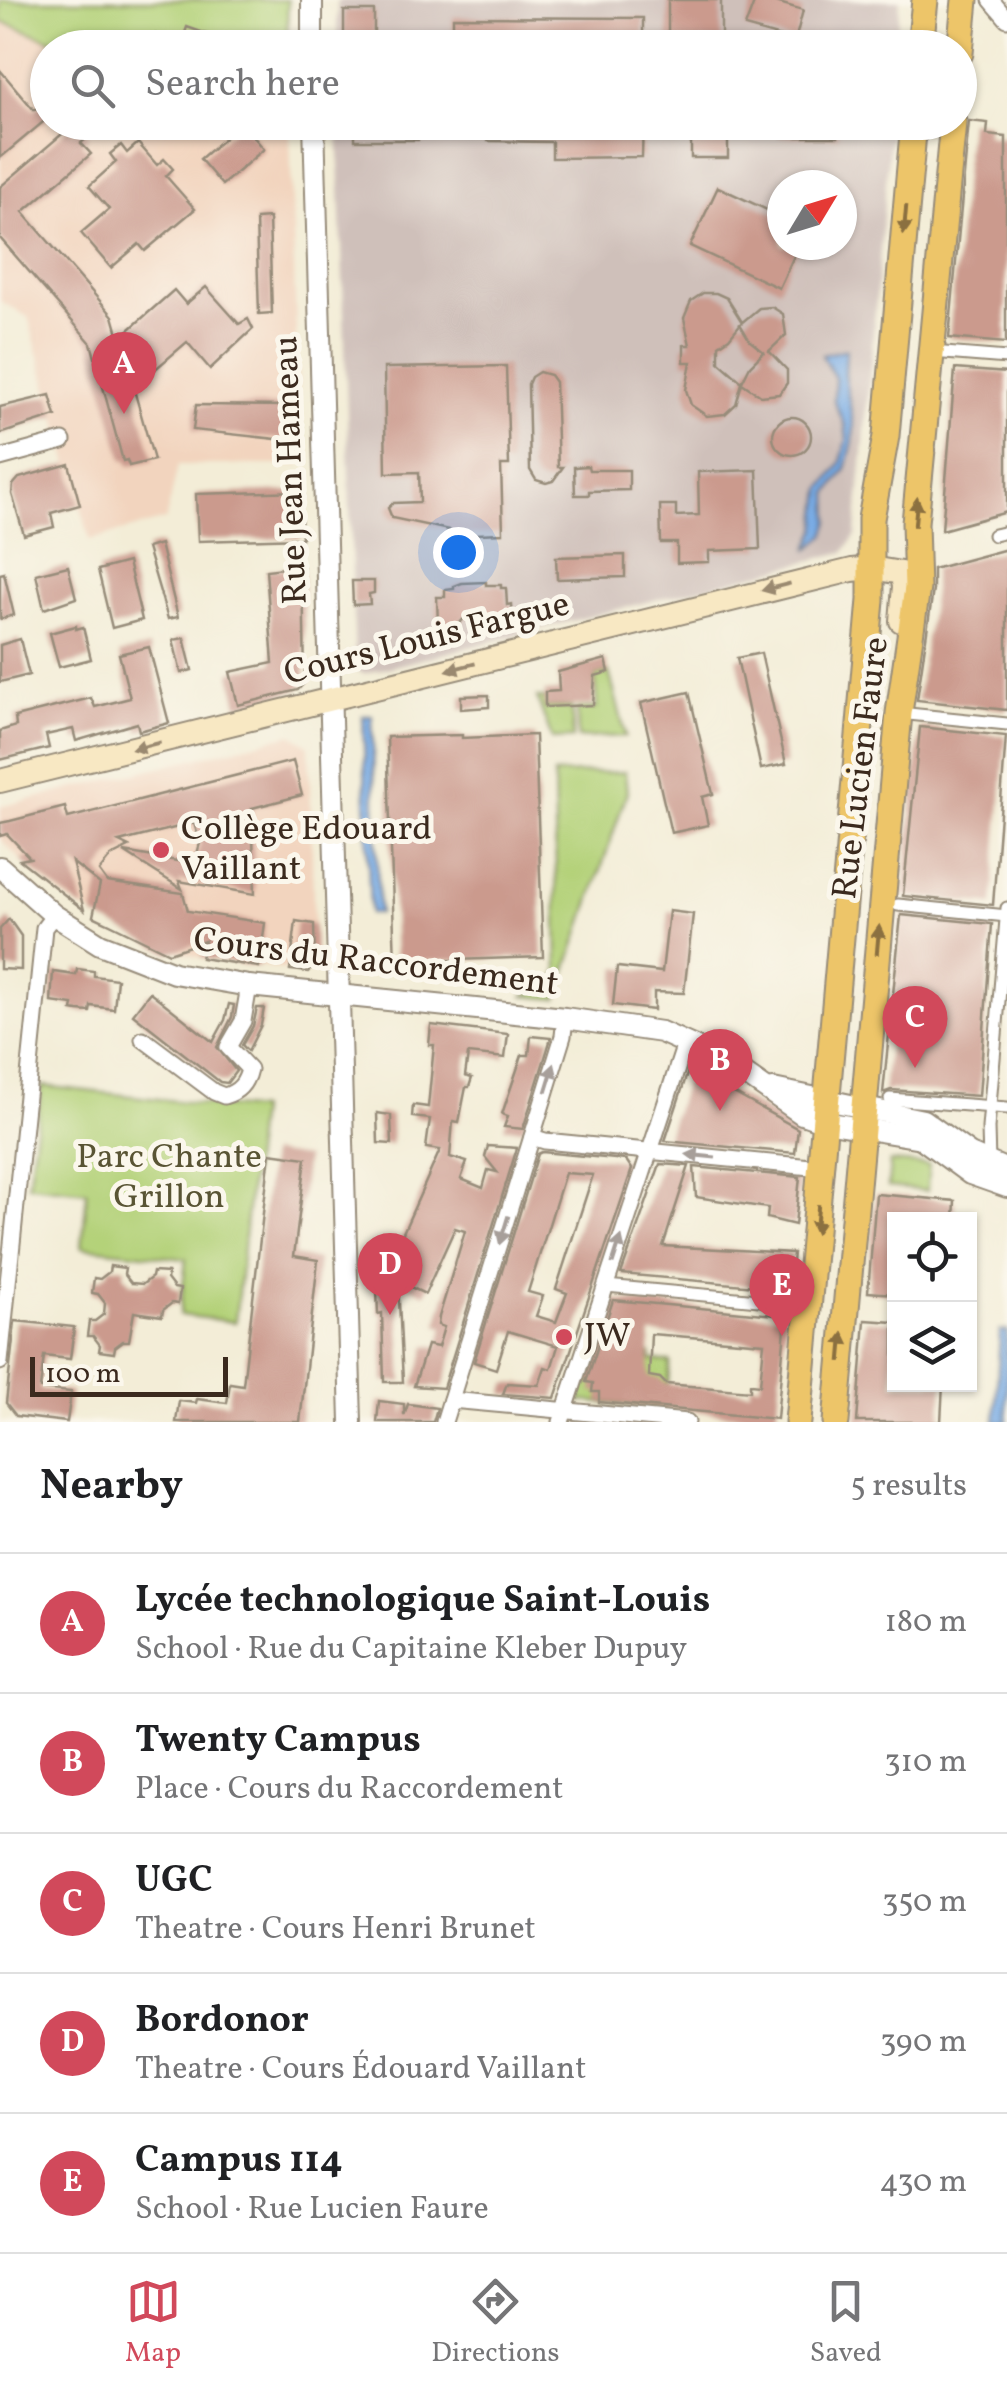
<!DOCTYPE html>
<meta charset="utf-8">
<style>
body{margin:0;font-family:Vollkorn,serif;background:#f6f6f6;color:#202124}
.controls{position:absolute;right:30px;bottom:30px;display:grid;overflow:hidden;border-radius:0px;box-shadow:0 2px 8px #0004}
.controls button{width:90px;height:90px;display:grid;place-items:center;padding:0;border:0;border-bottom:2px solid #e0e0e0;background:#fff;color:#202124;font:50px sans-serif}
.compass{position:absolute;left:767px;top:170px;width:90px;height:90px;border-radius:50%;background:#fff;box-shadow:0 2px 8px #0004;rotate:52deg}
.scale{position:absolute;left:30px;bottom:25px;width:198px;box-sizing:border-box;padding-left:10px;border:5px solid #3b2a1e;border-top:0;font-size:28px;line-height:35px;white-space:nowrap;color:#3b2a1e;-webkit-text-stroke:8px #fbf7ec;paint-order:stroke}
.you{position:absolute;left:458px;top:552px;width:35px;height:35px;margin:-25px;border:8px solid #fff;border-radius:50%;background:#1a73e8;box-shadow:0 0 0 15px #1a73e833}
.badge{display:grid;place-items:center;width:65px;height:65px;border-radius:50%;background:#d1495b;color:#fff;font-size:32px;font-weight:700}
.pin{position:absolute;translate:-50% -82px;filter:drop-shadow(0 2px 5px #0008)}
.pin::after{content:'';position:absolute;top:52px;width:35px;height:30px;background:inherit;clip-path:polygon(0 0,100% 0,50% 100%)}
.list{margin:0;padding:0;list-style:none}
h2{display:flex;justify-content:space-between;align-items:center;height:130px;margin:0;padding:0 40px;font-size:42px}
h2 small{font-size:32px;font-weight:400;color:#757577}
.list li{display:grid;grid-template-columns:65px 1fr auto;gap:30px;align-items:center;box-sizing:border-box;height:140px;padding:0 40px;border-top:2px solid #e0e0e0}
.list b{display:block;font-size:38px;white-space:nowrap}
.list p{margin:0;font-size:32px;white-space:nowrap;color:#757577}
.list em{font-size:32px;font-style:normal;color:#757577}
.icon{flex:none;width:55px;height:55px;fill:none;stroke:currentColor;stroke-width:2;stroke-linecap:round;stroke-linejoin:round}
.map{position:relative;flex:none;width:1007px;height:1422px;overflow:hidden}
.search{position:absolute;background:#fff;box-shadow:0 2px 8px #0004;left:30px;right:30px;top:30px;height:110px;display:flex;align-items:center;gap:25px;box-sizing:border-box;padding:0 35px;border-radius:55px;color:#757577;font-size:38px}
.sheet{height:830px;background:#fff}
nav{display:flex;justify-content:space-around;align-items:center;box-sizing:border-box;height:140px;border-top:2px solid #e0e0e0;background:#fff;font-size:28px;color:#757577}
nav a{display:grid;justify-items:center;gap:5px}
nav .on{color:#d1495b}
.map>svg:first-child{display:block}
.built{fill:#f2d4be}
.industrial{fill:#cfc0ba;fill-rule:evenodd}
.green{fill:#b3d178;stroke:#777e4b;stroke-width:2.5}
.water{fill:#78abe5;stroke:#5a6a82;stroke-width:2.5}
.building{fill:#cb9a8d;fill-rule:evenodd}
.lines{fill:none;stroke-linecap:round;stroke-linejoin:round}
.pedestrian-casing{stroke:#978c7a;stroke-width:15}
.minor-casing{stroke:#978c7a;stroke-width:19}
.tertiary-casing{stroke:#978c7a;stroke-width:24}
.secondary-casing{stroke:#978c7a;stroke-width:26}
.primary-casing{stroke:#978c7a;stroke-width:29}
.pedestrian{stroke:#fff;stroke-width:11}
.minor{stroke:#fff;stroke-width:15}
.tertiary{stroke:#fff;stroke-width:20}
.secondary{stroke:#f8e8c3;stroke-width:22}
.primary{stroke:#edc569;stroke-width:25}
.oneway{fill:#8b7040}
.oneway2{fill:#9a8970}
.oneway3{fill:#a79f9a}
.poi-dot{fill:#d1495b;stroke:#fbf7ec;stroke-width:4}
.labels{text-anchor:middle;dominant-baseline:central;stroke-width:10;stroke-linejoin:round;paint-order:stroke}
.street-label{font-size:35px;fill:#3b2a1e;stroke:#fbf7ec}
.poi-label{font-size:35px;fill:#3b2a1e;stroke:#fbf7ec;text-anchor:start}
.park-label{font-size:35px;fill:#595434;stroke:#fbf7ec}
</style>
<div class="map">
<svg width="1007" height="1422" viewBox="0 0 1007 1422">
<rect width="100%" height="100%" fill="#fbf7ec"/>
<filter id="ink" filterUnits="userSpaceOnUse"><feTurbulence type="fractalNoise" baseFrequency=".01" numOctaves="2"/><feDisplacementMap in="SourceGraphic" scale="20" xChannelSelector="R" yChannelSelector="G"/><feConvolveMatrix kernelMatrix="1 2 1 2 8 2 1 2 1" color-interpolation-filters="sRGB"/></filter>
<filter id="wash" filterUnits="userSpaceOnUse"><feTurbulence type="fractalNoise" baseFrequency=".0048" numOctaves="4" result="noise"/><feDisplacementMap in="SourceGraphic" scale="40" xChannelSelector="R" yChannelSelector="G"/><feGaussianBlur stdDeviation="2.25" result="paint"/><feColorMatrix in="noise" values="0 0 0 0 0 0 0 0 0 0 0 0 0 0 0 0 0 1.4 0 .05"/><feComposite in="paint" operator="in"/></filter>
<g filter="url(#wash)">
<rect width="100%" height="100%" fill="#f3edd7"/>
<!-- built -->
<g class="built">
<path d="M0 21 70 47 48 48V122H264L290 133 300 465H178L166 520 90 540 28 317 0 301Z"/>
<path d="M292 734 309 746 315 964 308 972 201 958 140 939 70 902 34 873 0 839V807Z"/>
</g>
<!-- industrial -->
<g class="industrial">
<path d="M337 0H900L896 47 337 48Z"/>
<path d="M338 123H891L856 535 844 552 363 674 355 668ZM782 185H842V245H782Z"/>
</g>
<!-- green -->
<g class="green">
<path d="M0 0H288L287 47H70L0 21Z"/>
<path d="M609 672 626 736 578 738 577 709 597 708 595 676Z"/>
<path d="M537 698H545V707L572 708 573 738 552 739Z"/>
<path d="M625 772 627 792 557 999 523 996C538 990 551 987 558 972L554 774Z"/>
<path d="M42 1086 258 1110 235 1322 180 1315 186 1259 82 1247 87 1191 28 1185Z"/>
<path d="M890 1162 929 1165 927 1191 888 1187Z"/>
<path d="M595 1348 651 1354V1360L670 1362 665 1409 579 1401Z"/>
</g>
<!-- water -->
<g class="water">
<path d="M846 349 845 379 854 426 853 442 846 469 829 493 830 521 825 536 808 550 817 530 822 489 840 465 847 440 845 425 834 401 835 378 822 355Z"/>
<path d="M363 716H372L379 913 370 914Z"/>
<path d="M1000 1331H1007V1422H995Z"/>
</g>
<g id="blocks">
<!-- building -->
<g class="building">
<rect x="668" y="0" width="53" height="41"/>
<path d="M755 0H769L803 10 795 41 745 27Z"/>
<rect x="344" y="11" width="30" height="37"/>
<path d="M453 17 643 18V48H453Z"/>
<path d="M187 27 241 46V48H151L156 34 181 44Z"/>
<path d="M0 70 34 110 48 99V118L0 158Z"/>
<path d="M969 121 988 123 987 135 1006 137V343L949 338Z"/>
<path d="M355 122H444L443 137H418V140H355Z"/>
<path d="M488 122H643L642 157 552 158V142L488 141Z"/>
<rect x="691" y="122" width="37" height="36"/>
<path d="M789 122H829V126H838V137H781V126H789Z"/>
<path d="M242 123 264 149 222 185 200 159Z"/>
<path d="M81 126 89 136 81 143 91 154 23 212 113 316 154 460 129 466 127 460 123 461 91 343 0 238V187L69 128 73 133Z"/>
<path d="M138 143 157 165 164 159 173 169 166 176 195 209 145 251 139 244 111 268 81 233 109 209 89 186 116 162 110 154 121 145 127 153Z"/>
<path d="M718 187 782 217V245H799L779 288 690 246Z"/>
<path d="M269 218 272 313 259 314 256 219Z"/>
<path d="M206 287 239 324 248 319 253 329 210 369 187 342 152 372 122 336 174 290 186 304Z"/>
<path d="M703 293H716L727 298 742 322 729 338 719 345V362L742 382 750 366 764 352 750 341 740 324 759 308 772 307 783 314 786 335 769 351 787 370V383L779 394 761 396 742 383 736 404 725 414 707 416 691 405 686 390 691 362H684V345H690L684 318 691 301Z"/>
<path d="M506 366 509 465H501L503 533 449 535V530L392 518 388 508 393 503 420 502 419 472 386 473 384 368Z"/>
<path d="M955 369 1007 373V512L942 530Z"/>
<path d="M539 372 550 375 555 382 558 467H563L553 481 546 483 536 480 530 470 528 384 531 377Z"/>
<path d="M50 395 56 416 0 434V407Z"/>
<path d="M196 405 290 406 286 440 193 430Z"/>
<circle cx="792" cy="436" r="19"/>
<path d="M69 464 80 505 51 513 54 527 24 535 12 494 13 485 19 478Z"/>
<path d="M588 466 589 470H629V490L589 491V495H575L574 467Z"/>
<path d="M757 470 760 549 709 551V562L677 563V543H661L660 505H676V516L699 515 698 472Z"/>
<path d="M300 491 302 538 198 541 196 494Z"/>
<path d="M160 544 178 617 168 619 147 548Z"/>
<path d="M1007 549V710L917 700 933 590V569Z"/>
<path d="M625 555V577L557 579 556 557Z"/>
<path d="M128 562 142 620 112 628 98 570Z"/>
<path d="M68 566 76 598 44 609 36 574Z"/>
<path d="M303 566 305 682 298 690 238 705 230 672 273 663 266 570Z"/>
<path d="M4 573 14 615 0 619V574Z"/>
<path d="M352 581H374V593L369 594 370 604 353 605Z"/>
<path d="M486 582V585H501V588H506L507 605 512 604 513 623 491 624 484 616H466L459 624 438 625 437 597H445V590L454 589V586L462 583Z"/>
<path d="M76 626V629L83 627 91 659 59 667 50 633Z"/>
<path d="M184 638 192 670 181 673 173 640Z"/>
<path d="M20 639 29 675 0 682V645Z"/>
<path d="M149 647 169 723 139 731 137 723 76 741 73 729 46 735 49 748 0 760V731L16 726 15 717 91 698 95 707 130 698 119 654Z"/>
<path d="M761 653 786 764 761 769 737 658Z"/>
<path d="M606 659 609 672 595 676 593 705 545 707V692L559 691 558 672Z"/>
<path d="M689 692 713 794 702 797 708 825 671 833 641 703Z"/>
<path d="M489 695V707L461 709V696Z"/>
<path d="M920 727 1006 736 993 905 903 896Z"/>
<path d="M462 735V738L535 735 543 957 395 962 387 737Z"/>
<path d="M293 761 302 795 252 808 255 894 179 881 182 889 124 852 177 861 191 858 197 854 200 843 194 823 119 842 129 847 111 856 99 871 107 882 183 893 188 911 265 923 259 967 201 958 205 941 169 953 110 924 93 916 100 884 72 862 84 910 20 860 30 858 7 834 0 836V823L10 821 65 807 68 818Z"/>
<path d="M669 911 693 914 684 993 654 992V1010L613 1005 617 967 662 972Z"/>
<path d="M901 915 992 924 979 1096 891 1090 883 1093Z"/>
<path d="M9 919 21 936V970L0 969V929Z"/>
<path d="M296 921 314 924 315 964 308 972 290 970Z"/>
<path d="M77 969 94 971V976L117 979 114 1009 91 1006 90 1012 78 1011 72 1010 73 1005 51 1002 53 972 76 975Z"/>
<path d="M150 992 213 1042 225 1020 229 1004 234 1005 232 1017 217 1047 236 1071 227 1083 220 1082 133 1014Z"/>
<path d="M257 1008H264L261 1025 248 1051 242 1045 253 1026Z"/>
<path d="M431 1025 508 1034 505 1058 468 1054 465 1076 472 1078 469 1087H466L459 1122 453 1121 450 1157 467 1162 461 1179 483 1188 488 1170 497 1172 485 1157 488 1146 517 1148 443 1388 414 1386 427 1345 438 1347 444 1327 438 1325 439 1317 465 1231 455 1228 425 1294 398 1281 403 1382H384L382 1313 378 1314 377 1291 440 1150 426 1148 430 1119 412 1117 413 1105 428 1107 434 1045H429Z"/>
<path d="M531 1036 551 1038 523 1129 504 1127 508 1116 502 1114 522 1055H529Z"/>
<path d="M689 1068 798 1129 795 1153 665 1141Z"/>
<path d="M377 1113 391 1115 392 1144 378 1143Z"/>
<path d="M542 1152 626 1160 632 1169 555 1398 503 1394 507 1383 539 1385 545 1367 551 1369 558 1346 508 1331 496 1369 474 1362 538 1154ZM565 1173 593 1175 556 1289 567 1293 556 1322 536 1316 543 1296 528 1292Z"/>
<path d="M270 1153 306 1158 294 1256 318 1260 300 1422H176L179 1401 196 1403 197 1399 227 1403 230 1383 243 1385Z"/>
<path d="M660 1164 689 1166 663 1246 793 1253 789 1289 621 1274Z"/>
<path d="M694 1167 800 1177 795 1225 767 1218 768 1208 696 1197Z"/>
<path d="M876 1194 955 1201 954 1220H894V1294L868 1292Z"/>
<path d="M110 1266 125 1268 124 1274 131 1283 143 1284 152 1277 153 1272 168 1273 167 1279 174 1288 180 1289 178 1304 172 1303 163 1310 162 1316 134 1312 129 1341H123L115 1347 114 1353 99 1351 100 1345 93 1336H87L89 1321H95L104 1314 105 1303 98 1294 92 1293 94 1278 100 1279 109 1272Z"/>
<path d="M613 1300 786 1316 777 1419 599 1402V1392H592L593 1383 586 1382ZM651 1334 764 1343 760 1385 750 1384V1391L666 1384 660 1378 649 1376Z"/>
<path d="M865 1320 894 1322V1384H943L941 1422H857Z"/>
<path d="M15 1321 74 1327 70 1359 44 1356 40 1389 71 1392 67 1422 16 1416 6 1403Z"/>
<path d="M379 1401 404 1404V1416L408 1404 437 1408 433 1422H377Z"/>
</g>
</g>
</g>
<g filter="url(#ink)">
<use href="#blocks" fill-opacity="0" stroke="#978c7a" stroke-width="2.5"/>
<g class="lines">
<defs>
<g id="pedestrian">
<path d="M932 352 1007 358"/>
<path d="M994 535 1007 532"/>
<path d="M899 713 1007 724"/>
<path d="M898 905 1007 916"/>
<path d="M890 1099 1007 1108"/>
<path d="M989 1163 988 1128 1007 908"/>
<path d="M606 1286 792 1303"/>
</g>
<g id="minor">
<path d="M991 0 1007 19"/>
<path d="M0 458 63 441"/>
<path d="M143 1039 214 1092 224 1096C239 1092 246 1083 249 1069L228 1047 243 1021 249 986"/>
<path d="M532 1137 545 1141 821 1168"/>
<path d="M0 1362 44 928 54 915"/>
<path d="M451 1400 687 1422"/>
<path d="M444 1422 563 1036 565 1018"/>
<path d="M561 1422 686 1041"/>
</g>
<g id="tertiary">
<path d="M312 48V0"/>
<path d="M314 122 351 1422"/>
<path d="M0 867 54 915 100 944 174 973 249 986 565 1018 661 1032 726 1061 802 1114 825 1122 921 1138 970 1174 1007 1187"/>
<path d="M773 1089 923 1120 970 1154 1007 1170"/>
</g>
<path id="secondary" d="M0 781 852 570 871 568 901 573 904 586 901 621"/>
<g id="primary">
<path d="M920 48 925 0"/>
<path d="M960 53 965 0"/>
<path d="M798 1422 871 600V519L886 436 914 122"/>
<path d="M836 1422 899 713 917 588 915 523 953 122"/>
</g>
</defs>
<!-- pedestrian casing -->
<use href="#pedestrian" class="pedestrian-casing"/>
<!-- minor casing -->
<use href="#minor" class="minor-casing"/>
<!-- tertiary casing -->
<use href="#tertiary" class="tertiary-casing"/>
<!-- secondary casing -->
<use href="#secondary" class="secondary-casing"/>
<!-- primary casing -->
<use href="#primary" class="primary-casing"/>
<!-- pedestrian -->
<use href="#pedestrian" class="pedestrian"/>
<!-- minor -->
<use href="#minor" class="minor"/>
<!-- tertiary -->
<use href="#tertiary" class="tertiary"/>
<!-- secondary -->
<use href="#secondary" class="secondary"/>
<!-- primary -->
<use href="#primary" class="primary"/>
</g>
<!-- one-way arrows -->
<defs><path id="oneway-solid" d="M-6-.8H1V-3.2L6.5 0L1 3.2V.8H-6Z" transform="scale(2.5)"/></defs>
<g class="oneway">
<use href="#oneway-solid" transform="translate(905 220) rotate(95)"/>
<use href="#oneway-solid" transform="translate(916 512) rotate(-85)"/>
<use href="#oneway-solid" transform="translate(878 940) rotate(-85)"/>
<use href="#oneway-solid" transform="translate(817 1219) rotate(95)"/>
<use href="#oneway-solid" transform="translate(842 1347) rotate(-85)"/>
</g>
<g class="oneway2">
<use href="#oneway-solid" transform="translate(776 587) rotate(166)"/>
<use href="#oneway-solid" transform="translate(461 667) rotate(166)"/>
<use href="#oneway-solid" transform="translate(146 746) rotate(166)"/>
</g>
<g class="oneway3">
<use href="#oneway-solid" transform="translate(550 1078) rotate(-73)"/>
<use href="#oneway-solid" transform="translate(701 1156) rotate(-174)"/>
<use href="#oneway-solid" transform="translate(504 1230) rotate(107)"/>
<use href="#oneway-solid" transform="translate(617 1250) rotate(-72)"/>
</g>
</g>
<!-- markers -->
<g class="poi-dot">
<circle cx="161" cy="850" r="10"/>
<circle cx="564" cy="1337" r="10"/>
</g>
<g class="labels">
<!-- street labels -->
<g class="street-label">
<text transform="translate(292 470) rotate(-92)">Rue Jean Hameau</text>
<text transform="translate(427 640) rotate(-14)">Cours Louis Fargue</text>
<text transform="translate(862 768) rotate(-83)">Rue Lucien Faure</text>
<text transform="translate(376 963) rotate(7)">Cours du Raccordement</text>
</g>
<!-- poi labels -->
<g class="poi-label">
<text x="181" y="830">Collège Edouard<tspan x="181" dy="40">Vaillant</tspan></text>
<text x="584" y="1337">JW</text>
</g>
<!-- park labels -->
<g class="park-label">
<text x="169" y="1158">Parc Chante<tspan x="169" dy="40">Grillon</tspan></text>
</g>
</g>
</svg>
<div class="controls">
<button><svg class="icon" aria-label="locate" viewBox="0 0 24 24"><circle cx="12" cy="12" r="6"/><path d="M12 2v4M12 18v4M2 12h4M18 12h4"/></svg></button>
<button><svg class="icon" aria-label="layers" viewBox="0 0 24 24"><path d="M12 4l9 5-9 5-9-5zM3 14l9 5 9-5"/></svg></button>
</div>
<svg class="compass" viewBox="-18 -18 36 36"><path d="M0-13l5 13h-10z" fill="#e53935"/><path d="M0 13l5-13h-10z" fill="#757577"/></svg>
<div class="scale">100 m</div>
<div class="you"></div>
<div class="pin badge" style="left:124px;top:414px">A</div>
<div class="pin badge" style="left:720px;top:1111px">B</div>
<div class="pin badge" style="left:915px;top:1068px">C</div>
<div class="pin badge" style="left:390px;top:1315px">D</div>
<div class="pin badge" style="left:782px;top:1336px">E</div>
<div class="search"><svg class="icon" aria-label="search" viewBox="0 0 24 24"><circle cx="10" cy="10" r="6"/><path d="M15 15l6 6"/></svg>Search here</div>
</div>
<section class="sheet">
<h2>Nearby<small>5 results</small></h2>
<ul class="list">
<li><span class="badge">A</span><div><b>Lycée technologique Saint-Louis</b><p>School · Rue du Capitaine Kleber Dupuy</p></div><em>180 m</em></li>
<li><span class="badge">B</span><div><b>Twenty Campus</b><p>Place · Cours du Raccordement</p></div><em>310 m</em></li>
<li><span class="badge">C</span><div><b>UGC</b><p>Theatre · Cours Henri Brunet</p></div><em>350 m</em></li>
<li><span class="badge">D</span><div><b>Bordonor</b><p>Theatre · Cours Édouard Vaillant</p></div><em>390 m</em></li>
<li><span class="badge">E</span><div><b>Campus 114</b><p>School · Rue Lucien Faure</p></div><em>430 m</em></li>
</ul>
</section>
<nav>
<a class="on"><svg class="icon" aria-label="map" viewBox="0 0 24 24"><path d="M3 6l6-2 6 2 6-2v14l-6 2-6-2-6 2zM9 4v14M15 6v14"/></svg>Map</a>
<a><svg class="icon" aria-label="directions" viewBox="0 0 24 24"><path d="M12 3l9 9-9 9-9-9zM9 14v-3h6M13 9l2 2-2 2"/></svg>Directions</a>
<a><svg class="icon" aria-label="saved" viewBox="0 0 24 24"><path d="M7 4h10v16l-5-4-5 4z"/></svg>Saved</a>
</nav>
